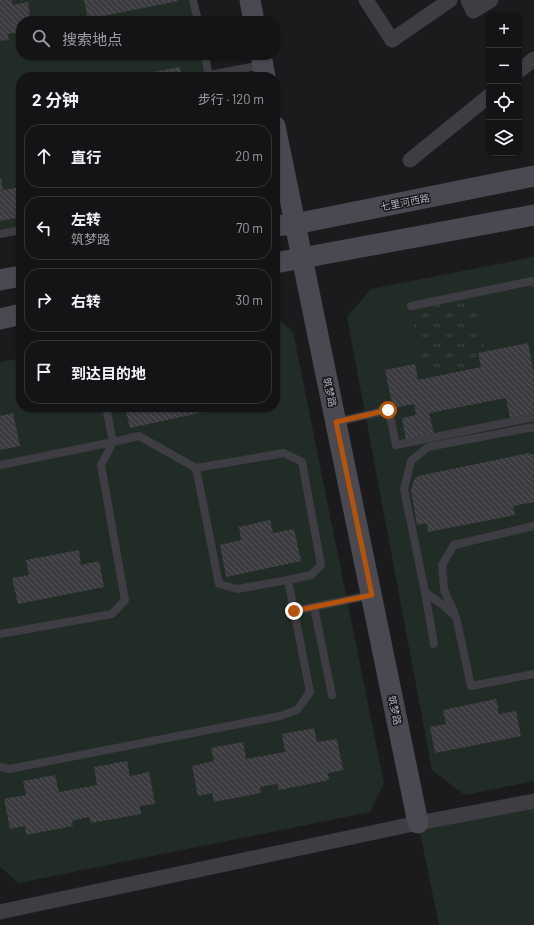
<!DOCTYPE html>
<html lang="zh">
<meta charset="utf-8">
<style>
body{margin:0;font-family:Barlow,"Noto Sans SC",sans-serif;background:#212123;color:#f1f3f6}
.controls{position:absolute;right:12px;top:12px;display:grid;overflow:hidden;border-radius:8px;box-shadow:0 1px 3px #0004}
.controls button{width:36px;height:36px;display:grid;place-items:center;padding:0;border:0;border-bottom:1px solid #333335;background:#141416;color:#f1f3f6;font:20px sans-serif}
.stop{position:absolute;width:12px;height:12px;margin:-9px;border:3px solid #b45309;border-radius:50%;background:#fff}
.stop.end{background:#b45309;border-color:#fff;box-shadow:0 1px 4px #0008}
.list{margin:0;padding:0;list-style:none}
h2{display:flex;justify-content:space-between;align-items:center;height:52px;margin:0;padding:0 16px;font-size:17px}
h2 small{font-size:13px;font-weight:400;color:#9d9ea1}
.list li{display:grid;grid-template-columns:26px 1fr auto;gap:12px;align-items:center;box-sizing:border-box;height:64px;margin:0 8px 8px;padding:0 8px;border:1px solid #333335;border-radius:16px}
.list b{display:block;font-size:15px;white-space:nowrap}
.list p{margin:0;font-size:13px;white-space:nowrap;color:#9d9ea1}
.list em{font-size:13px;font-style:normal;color:#9d9ea1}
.icon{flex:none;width:22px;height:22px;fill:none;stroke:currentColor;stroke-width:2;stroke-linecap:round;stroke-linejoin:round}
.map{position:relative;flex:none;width:534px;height:925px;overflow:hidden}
.search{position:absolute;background:#141416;box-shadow:0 1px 3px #0004;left:16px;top:16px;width:264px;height:44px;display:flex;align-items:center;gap:10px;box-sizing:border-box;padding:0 14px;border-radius:16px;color:#9d9ea1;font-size:15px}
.panel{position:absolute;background:#141416;box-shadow:0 1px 3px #0004;left:16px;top:72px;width:264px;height:340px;border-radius:16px}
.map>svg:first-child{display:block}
.green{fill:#222c26}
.park{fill:url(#park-tufts)}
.building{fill:url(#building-back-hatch)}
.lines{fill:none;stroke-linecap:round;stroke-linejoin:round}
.lane{stroke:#3e3d44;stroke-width:8}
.street{stroke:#3e3d44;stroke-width:15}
.secondary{stroke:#4a4952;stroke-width:21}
.route{stroke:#b45309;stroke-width:5}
.labels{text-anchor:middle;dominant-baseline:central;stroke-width:3;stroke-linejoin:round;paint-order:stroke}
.street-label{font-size:10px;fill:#adaebd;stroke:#161618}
</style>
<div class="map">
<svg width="534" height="925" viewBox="0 0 534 925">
<defs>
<pattern id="park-tufts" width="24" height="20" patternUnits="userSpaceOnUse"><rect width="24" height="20" fill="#222c26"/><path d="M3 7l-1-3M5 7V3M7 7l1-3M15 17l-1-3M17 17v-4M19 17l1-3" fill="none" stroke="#3f4844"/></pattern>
<pattern id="building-back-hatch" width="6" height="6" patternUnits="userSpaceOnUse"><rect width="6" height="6" fill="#3c3b3f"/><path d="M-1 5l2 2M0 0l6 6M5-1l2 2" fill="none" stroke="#565559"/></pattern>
</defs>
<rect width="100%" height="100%" fill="#1b1b1d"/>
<!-- green -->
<g class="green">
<path d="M0 0H193L198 21H21V55H205L209 77H21V230L0 234Z"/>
<path d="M534 257V781L465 795 432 770 347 317 371 289Z"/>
<path d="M275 316 293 332 384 783 370 812 19 883 0 867V362L21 358V407H275Z"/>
<path d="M534 801V925H439L418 823Z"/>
</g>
<!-- park -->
<path class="park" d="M474 293 485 352 478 354 481 367 440 376 421 360 411 306Z"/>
<!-- building -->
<g class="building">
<path d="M0 0H12L13 5 28 2 31 21H21V32L8 34 9 40 0 41Z"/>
<path d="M84 0H178V1L88 19Z"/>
<path d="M180 67 182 77H154L153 72Z"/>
<path d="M0 178H1L3 190 21 187V217L0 221Z"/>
<path d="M528 343 534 374V413L510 418 506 398 429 413 434 434 406 440 402 418 416 415 414 404 393 408 385 370 415 364 418 380 481 367 478 353Z"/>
<path d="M125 407H203L204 412 130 428Z"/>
<path d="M13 413 20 446 0 450V416Z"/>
<path d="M529 453 534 455V502L513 506 515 515 428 532 427 523 417 525 411 490 414 480 418 476Z"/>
<path d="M270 520 273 533 294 529 301 561 226 577 220 545 241 540 239 527Z"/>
<path d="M79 550 81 565 99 561 104 587 18 604 12 578 29 575 26 560Z"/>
<path d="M496 699 499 714 516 711 521 736 435 753 430 727 446 724 443 710Z"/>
<path d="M314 728 317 742 337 739 343 770 328 773 329 780 279 790 277 784 260 787 261 793 214 802 212 793 198 796 192 766 214 761 211 748 243 742 246 759 285 752 282 734Z"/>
<path d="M127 761 130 776 149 772 155 804 140 806 141 814 91 823 89 817 72 821 73 826 26 835 25 826 10 829 4 799 26 795 23 781 55 775 59 792 97 785 94 767Z"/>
</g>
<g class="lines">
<!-- lane -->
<g class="lane">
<path d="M193 0 198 21"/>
<path d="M205 55 209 77"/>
<path d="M209 75 262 65"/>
<path d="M0 234 21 230"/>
<path d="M411 306 532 281 534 283"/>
<path d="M336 422 389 410 396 445 534 417"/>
<path d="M534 427 428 447 411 461 404 489 425 592 444 606 456 617 471 686 534 674"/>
<path d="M0 465 113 442 139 436 196 468 284 453 302 462 321 565 311 575 288 580 310 692 297 710 280 716 9 769 0 767"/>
<path d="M196 468 219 584 237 589 288 580"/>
<path d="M425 592 434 644"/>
<path d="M314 607 332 695"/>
<path d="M294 611 371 595"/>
<path d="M454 612 444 590 442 565 454 545 534 526"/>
<path d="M0 634 112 614 125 600 101 465 113 442 106 407"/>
</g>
<!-- street -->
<g class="street">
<path d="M366 0 392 40 450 0"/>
<path d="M468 0 473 11 491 0"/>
<path d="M519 71 534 59"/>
<path d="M410 160 489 96"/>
<path d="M0 912 418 823 534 801"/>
</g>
<!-- secondary -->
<g class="secondary">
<path d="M250 0 254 21"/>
<path d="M261 55 265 77"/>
<path d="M275 126 418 823"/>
<path d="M275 226 295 224 534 176"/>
<path d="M275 263 534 215"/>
<path d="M0 280 21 276"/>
<path d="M0 319 21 314"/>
</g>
</g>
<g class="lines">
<!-- route -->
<path class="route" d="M294 611 372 595 336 422 388 410"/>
</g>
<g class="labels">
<!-- street labels -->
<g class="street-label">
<text transform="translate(405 202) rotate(-11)">七里河西路</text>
<text transform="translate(330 392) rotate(78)">筑梦路</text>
<text transform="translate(395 710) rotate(78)">筑梦路</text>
</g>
</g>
</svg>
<div class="controls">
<button>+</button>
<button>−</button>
<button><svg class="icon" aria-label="locate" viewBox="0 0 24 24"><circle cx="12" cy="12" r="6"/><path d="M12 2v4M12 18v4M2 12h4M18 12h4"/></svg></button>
<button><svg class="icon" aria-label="layers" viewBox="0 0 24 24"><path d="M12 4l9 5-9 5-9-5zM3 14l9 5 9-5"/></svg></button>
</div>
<div class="stop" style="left:388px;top:410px"></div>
<div class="stop end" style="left:294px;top:611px"></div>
<div class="search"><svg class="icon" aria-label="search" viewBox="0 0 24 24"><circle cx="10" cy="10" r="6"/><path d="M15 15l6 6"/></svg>搜索地点</div>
<section class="panel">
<h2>2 分钟<small>步行 · 120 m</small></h2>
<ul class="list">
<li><svg class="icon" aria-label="ahead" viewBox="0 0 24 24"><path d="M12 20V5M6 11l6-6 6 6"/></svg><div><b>直行</b></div><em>20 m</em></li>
<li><svg class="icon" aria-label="left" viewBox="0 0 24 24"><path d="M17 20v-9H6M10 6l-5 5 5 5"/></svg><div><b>左转</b><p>筑梦路</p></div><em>70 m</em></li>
<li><svg class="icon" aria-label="right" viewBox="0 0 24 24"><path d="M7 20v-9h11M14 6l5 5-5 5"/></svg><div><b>右转</b></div><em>30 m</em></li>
<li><svg class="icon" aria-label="arrive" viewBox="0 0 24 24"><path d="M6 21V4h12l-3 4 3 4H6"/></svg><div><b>到达目的地</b></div></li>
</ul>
</section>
</div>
